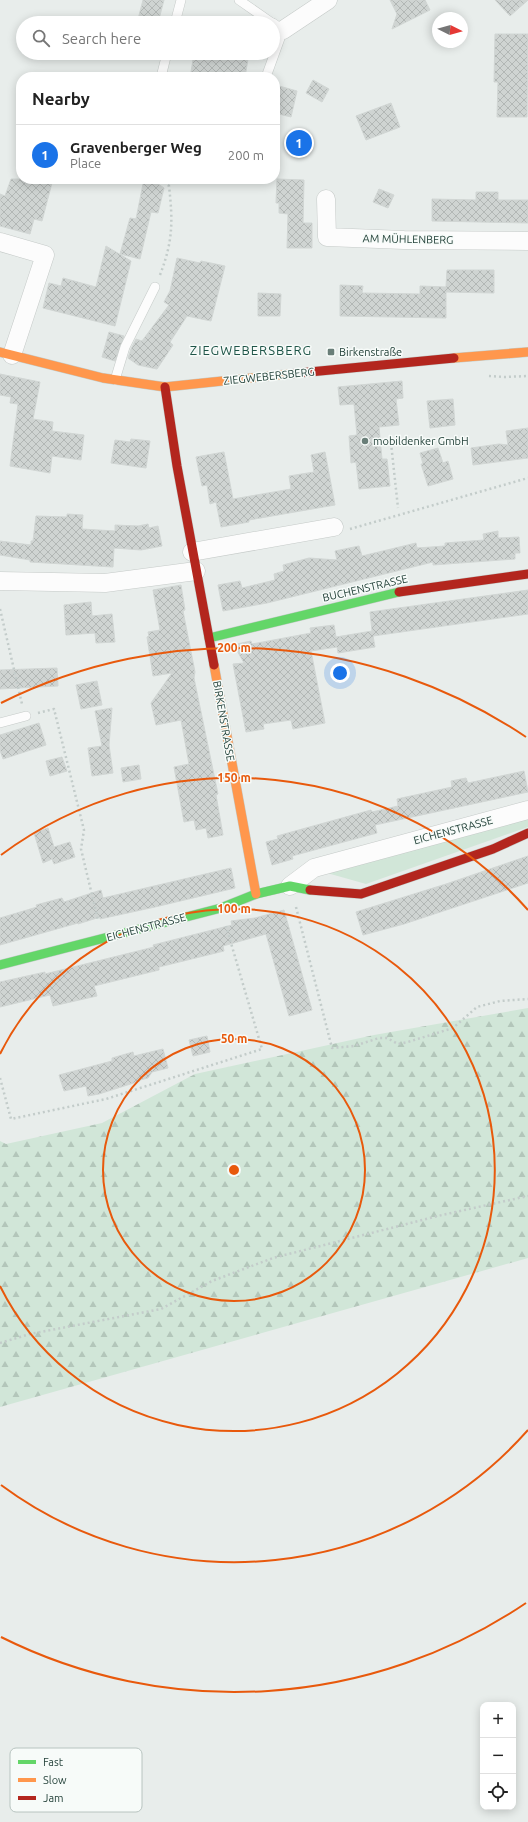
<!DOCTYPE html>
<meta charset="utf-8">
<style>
body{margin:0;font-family:Ubuntu,sans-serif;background:#f2f2f2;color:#222}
.controls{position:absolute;right:12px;bottom:12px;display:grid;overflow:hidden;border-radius:8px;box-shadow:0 2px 10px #0003}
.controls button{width:36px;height:36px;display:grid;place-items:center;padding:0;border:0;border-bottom:1px solid #e0e0e0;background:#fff;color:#222;font:20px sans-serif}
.compass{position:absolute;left:432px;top:12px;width:36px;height:36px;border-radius:50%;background:#fff;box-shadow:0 2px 10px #0003;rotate:95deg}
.you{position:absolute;left:340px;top:673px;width:14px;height:14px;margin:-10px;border:3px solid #fff;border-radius:50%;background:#1a73e8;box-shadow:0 0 0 6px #1a73e833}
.badge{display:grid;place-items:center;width:26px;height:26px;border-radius:50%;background:#1a73e8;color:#fff;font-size:13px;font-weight:700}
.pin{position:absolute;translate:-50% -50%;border:2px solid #fff;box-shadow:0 1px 4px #0006}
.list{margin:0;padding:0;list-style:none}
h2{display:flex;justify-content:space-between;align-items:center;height:52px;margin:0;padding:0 16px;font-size:17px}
h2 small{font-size:13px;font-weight:400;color:#767676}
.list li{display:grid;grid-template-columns:26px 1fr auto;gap:12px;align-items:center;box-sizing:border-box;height:60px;padding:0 16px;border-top:1px solid #e0e0e0}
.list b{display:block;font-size:15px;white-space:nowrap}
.list p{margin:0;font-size:13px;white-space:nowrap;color:#767676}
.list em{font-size:13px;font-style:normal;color:#767676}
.icon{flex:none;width:22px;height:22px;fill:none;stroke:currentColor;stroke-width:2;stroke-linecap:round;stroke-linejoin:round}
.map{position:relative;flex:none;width:528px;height:1822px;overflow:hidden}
.search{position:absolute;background:#fff;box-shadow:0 2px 10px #0003;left:16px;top:16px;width:264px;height:44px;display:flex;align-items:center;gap:10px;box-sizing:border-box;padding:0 14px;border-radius:22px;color:#767676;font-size:15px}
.panel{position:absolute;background:#fff;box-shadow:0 2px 10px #0003;left:16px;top:72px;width:264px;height:112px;border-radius:16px}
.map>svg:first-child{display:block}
.green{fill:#d1e6d8}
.forest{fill:url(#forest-firs)}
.building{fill:url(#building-cross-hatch);stroke:#d1d6d4}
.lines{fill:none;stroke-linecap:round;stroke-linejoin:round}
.lane-casing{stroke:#c5cac8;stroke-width:10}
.street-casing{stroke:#c5cac8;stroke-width:19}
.fast-casing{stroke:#c3cbc8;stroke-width:10}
.slow-casing{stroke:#c3cbc8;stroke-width:10}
.jam-casing{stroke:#c3cbc8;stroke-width:10}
.path{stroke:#c3ccca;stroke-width:2.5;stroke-dasharray:2 3;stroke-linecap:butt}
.lane{stroke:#fcfcfc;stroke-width:9}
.street{stroke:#fcfcfc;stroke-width:18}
.fast{stroke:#63d668;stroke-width:9}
.slow{stroke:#ff974d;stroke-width:9}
.jam{stroke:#b3261e;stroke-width:9}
.ring{fill:none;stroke:#e8590c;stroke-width:2}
.poi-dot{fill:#697e78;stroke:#f7fbf9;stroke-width:1.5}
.labels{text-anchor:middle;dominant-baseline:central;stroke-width:3;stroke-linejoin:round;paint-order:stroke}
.street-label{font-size:11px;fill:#24423a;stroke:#f7fbf9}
.poi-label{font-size:11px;fill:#24423a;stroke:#f7fbf9;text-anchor:start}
.quarter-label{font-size:13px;letter-spacing:1px;fill:#1f5548;stroke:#f7fbf9}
.key{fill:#f7fbf9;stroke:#b8c4c0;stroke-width:1}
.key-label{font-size:11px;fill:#24423a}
.centre{fill:#e8590c;stroke:#f7fbf9;stroke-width:2}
.ring-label{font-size:12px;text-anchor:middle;font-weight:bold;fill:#e8590c;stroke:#f7fbf9;stroke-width:3;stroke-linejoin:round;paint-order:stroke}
</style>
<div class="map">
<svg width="528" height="1822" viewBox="0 0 528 1822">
<defs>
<pattern id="forest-firs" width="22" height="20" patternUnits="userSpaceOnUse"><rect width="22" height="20" fill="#d1e6d8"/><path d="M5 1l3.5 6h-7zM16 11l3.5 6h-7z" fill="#b3c6ba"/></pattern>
<pattern id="building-cross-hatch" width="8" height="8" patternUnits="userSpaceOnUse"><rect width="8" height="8" fill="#cfd4d2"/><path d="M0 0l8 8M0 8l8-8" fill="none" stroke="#b2b7b5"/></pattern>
</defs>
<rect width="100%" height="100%" fill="#e8edeb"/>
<!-- green -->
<path class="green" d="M528 815V827L366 884 320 871Z"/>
<!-- forest -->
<path class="forest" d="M528 1008V1258L0 1407V1141L6 1144 102 1123 195 1074 374 1035Z"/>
<!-- building -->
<g class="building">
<path d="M143 0H164L158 23H137Z"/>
<path d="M390 0H425L430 10 392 29 397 14Z"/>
<path d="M495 0H528L510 16Z"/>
<path d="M495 34H528L527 117H497L498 82H494Z"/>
<path d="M194 53H249L245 77H210V76L191 72Z"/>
<path d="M313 80 329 89 322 102 306 93Z"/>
<path d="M279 86 297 91 291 117 275 113V94H277Z"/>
<path d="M391 103 400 127 366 140 356 116Z"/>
<path d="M294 130 309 134 304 155 289 152Z"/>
<path d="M11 179H53L42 221 34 219 30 234 0 226V194L5 196Z"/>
<path d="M144 179H151L164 188 158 213 151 212 140 259 120 254 130 218 136 219Z"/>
<path d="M277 179 304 180 303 223H312V248H287L288 214 279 213V203H276Z"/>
<path d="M379 189 394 195 388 208 373 202Z"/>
<path d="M476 192H498V200H528V223L432 221V199L476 200Z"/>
<path d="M106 246 131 261 115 326 43 308 49 283 61 286 63 278 96 287Z"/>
<path d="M177 258 200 263 201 261 225 266 211 321 187 316 170 342 173 345 157 369 138 365 128 358 131 349 136 339 142 341 169 305 164 302 170 291Z"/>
<path d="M447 270H494V293L446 292V318L340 316V285L363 286 362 293 420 294V286L446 287Z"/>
<path d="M258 293 281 294 280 316H258Z"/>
<path d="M109 332 124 336 115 361 102 357Z"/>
<path d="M0 374 40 382 33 419 53 422 52 431 84 435 81 460 52 456 50 473 10 466 18 404 10 403 11 397 0 395Z"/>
<path d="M402 381 403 398 396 399 399 425 379 427 382 459H387L390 486 359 489 356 462 351 463 349 436 357 435 354 404 340 405 338 387Z"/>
<path d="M453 399 455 425 430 428 427 401Z"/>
<path d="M528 428V458L473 465 471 448 499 444 508 445 506 431Z"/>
<path d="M131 439 150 441 146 468 111 463 115 440 130 442Z"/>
<path d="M438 448 443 463 448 461 453 479 428 486 421 464H423L420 453Z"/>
<path d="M224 452 233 499 291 489 289 476 314 472 311 455 325 452 335 505 249 520V522L221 527 216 502 210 504 207 485 202 486 196 457Z"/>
<path d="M67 514 83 515 82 529 115 531V525L138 526 148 524 149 528 158 526 162 546 141 550 114 548 113 567 30 562V560L0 555V541L31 545V541H33L36 516 67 517Z"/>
<path d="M498 531V538L519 537 520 553H515V559L433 565V562L267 603 223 611 218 585 240 581 242 588 275 580 274 574 284 571 283 565 309 558 337 560 335 551 359 546 362 556 416 543 417 548 445 546V543L484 540 483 534Z"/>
<path d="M181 585 185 610 183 611 195 672 194 678 218 794 216 795 223 835 208 838 206 828 196 830 194 820 184 822 174 767 189 764 181 720 156 725 151 703 172 673 153 676 147 637 149 636 148 632 160 630 153 590Z"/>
<path d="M528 590V614L373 636 375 647 338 653 337 647 311 651 325 723 293 729 291 720 263 724 264 729 246 732 233 664 244 663 235 647 237 644 251 641 252 644 311 633 310 628 334 625 336 637 372 631 370 612Z"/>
<path d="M91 602 92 616 112 614 115 642 96 643 95 633 66 635 64 605Z"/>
<path d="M57 668 58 686 0 689V670Z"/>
<path d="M97 681 102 705 81 709 76 685Z"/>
<path d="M112 708 109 745 113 773 92 776 88 748 102 746 95 711Z"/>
<path d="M39 723 46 745 3 759 0 750V735Z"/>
<path d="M62 757 67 771 50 776 46 761Z"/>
<path d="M139 765 141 779 123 782 121 768Z"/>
<path d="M524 771 528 792 375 825 377 833 292 856 293 859 272 865 266 842 278 839 277 836 371 810 372 812 398 806 397 799 452 787 451 781 466 778 468 783Z"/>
<path d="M48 828 54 847 70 842 75 857 54 864 52 859 43 863 34 833Z"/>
<path d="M528 856V883L404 924 363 935 356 912 446 884Z"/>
<path d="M231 868 235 888 155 907 100 919V917L78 924V923L0 945V918L37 907 36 905 62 898 64 902 101 890 103 898Z"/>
<path d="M284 910 312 1010 289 1016 266 934 223 946 224 951 159 967V970L94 986 97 996 53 1006 50 995 0 1007V982L45 972V974L154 947 153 945 232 925 231 921 255 918Z"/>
<path d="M207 1036 210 1052 193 1056 189 1040Z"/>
<path d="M163 1049 168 1068 152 1072 148 1078 140 1080V1081L99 1094 88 1096 86 1086 64 1091 59 1075 112 1061V1058L133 1052 134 1056Z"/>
</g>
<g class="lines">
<defs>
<g id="lane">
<path d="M239 0 272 23"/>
<path d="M175 23 181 0"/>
<path d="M161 77 167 53"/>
<path d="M266 77 283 30 273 23"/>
<path d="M115 380 125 347 155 287"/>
<path d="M0 723 26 716"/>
</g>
<g id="street">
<path d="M283 30 328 0"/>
<path d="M326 199 327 237 404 240 528 241"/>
<path d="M0 242 45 255 12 355"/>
<path d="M192 552 334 527"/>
<path d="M0 581 105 583 196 571"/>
<path d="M290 886 314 868 528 810"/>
</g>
<g id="fast">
<path d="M209 638 399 592"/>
<path d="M0 965 221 908 256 894 290 886 310 890"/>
</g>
<g id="slow">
<path d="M0 352 103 378 165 387 289 374"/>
<path d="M454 358 528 352"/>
<path d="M214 665 256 894"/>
</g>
<g id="jam">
<path d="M289 374 454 358"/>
<path d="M165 387 177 466 214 665"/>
<path d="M399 592 528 574"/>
<path d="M310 890 361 894 493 849 528 833"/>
</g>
</defs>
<!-- lane casing -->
<use href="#lane" class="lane-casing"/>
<!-- street casing -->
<use href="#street" class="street-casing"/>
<!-- fast casing -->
<use href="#fast" class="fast-casing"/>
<!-- slow casing -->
<use href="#slow" class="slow-casing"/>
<!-- jam casing -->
<use href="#jam" class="jam-casing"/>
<!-- path -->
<g class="path">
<path d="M131 183 132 179"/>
<path d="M160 275C173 241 173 222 169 186L161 179"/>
<path d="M489 376 505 377 528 376"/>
<path d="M391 443 398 508"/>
<path d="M350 529 528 478"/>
<path d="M0 609 22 704"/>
<path d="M38 713 54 709 84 830 81 849 98 920"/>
<path d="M296 907 332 1048 354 1046 379 1038H387L398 1044 408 1042 453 1028 477 1007 500 1001 528 999"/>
<path d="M0 1078 11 1119 106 1099 262 1049 226 926"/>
<path d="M0 1343 30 1334 161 1309 212 1281 273 1258 442 1215 528 1196"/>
</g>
<!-- lane -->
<use href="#lane" class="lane"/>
<!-- street -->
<use href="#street" class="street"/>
<!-- fast -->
<use href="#fast" class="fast"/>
<!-- slow -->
<use href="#slow" class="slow"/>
<!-- jam -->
<use href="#jam" class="jam"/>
</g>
<!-- distance rings -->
<g class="ring">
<circle cx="234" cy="1170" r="131"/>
<path d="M0 1054A261 261 0 1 1 0 1286"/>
<path d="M528 1430A392 392 0 0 1 1 1485M1 855A392 392 0 0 1 528 910"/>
<path d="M526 1603A522 522 0 0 1 1 1637M1 703A522 522 0 0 1 526 737"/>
</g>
<!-- markers -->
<g class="poi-dot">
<rect x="327" y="348" width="8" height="8" rx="2"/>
<circle cx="365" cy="441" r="4"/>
</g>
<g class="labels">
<!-- street labels -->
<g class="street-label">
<text transform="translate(408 239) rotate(1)">AM MÜHLENBERG</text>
<text transform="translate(269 376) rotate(-6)">ZIEGWEBERSBERG</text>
<text transform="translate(365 588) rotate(-13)">BUCHENSTRASSE</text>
<text transform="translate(224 721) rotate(80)">BIRKENSTRASSE</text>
<text transform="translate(453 830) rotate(-15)">EICHENSTRASSE</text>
<text transform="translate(146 927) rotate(-15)">EICHENSTRASSE</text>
</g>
<!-- poi labels -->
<g class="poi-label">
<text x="339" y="352">Birkenstraße</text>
<text x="373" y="441">mobildenker GmbH</text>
</g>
<!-- quarter labels -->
<g class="quarter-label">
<text x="251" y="350">ZIEGWEBERSBERG</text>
</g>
</g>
<!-- legend -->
<rect x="10" y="1748" width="132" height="64" rx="6" class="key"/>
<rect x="18" y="1760" width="18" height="4" fill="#63d668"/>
<rect x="18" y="1778" width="18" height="4" fill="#ff974d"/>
<rect x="18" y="1796" width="18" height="4" fill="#b3261e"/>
<g class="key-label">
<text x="43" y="1766">Fast</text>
<text x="43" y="1784">Slow</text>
<text x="43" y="1802">Jam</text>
</g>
<circle cx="234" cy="1170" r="6" class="centre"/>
<g class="ring-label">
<text x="234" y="652">200 m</text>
<text x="234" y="782">150 m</text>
<text x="234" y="913">100 m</text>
<text x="234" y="1043">50 m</text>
</g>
</svg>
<div class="controls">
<button>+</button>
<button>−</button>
<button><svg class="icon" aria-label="locate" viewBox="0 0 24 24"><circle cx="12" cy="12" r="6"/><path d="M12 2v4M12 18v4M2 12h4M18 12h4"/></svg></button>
</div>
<svg class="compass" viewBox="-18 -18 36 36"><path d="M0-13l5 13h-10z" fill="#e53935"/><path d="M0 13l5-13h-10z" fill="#767676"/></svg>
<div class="you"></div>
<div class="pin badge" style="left:299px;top:143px">1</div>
<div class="search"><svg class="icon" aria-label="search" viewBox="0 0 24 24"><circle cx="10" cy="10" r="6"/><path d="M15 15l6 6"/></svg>Search here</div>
<section class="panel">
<h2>Nearby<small></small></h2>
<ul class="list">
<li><span class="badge">1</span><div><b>Gravenberger Weg</b><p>Place</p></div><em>200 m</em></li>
</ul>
</section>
</div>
